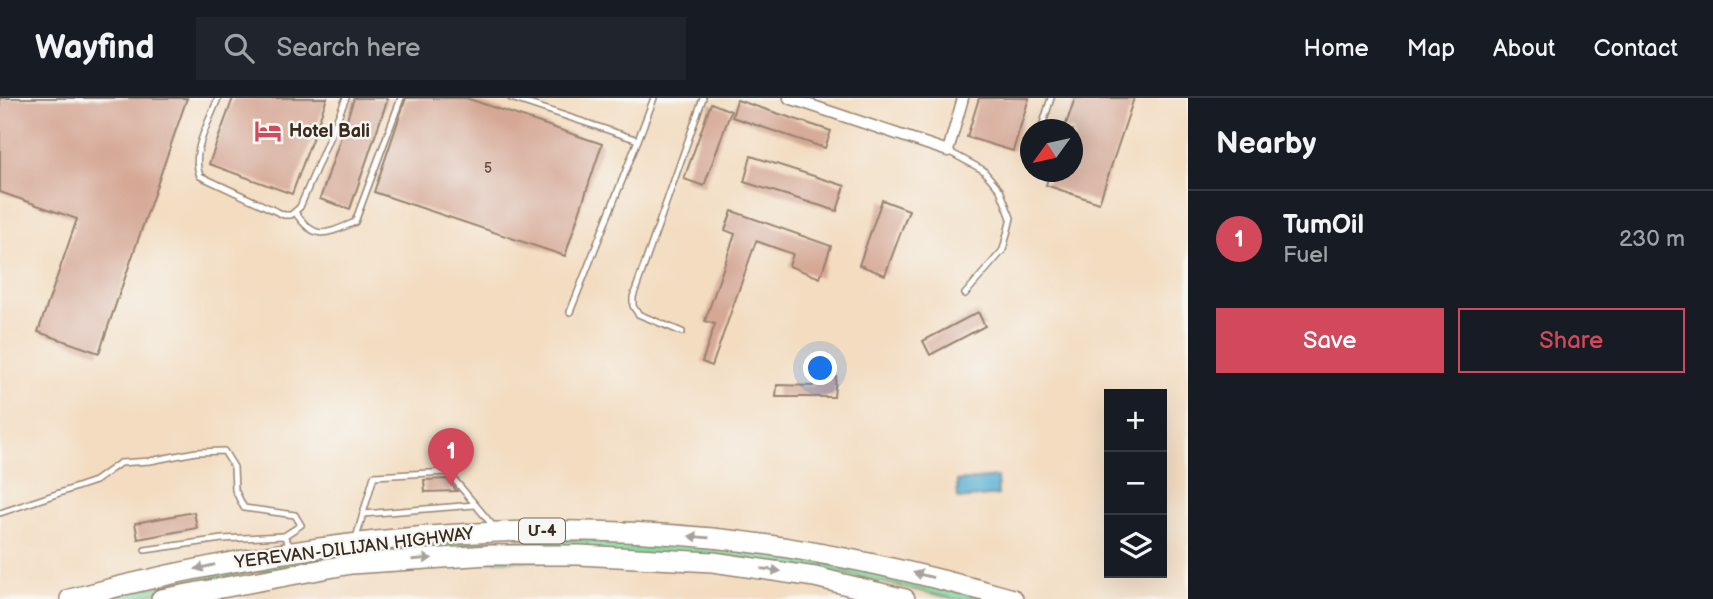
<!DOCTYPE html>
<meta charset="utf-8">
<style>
body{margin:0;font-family:"Balsamiq Sans","Noto Sans Armenian",sans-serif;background:#20242c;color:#f1f3f6}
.controls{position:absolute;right:21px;bottom:21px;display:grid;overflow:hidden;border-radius:0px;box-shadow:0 7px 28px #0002}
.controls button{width:63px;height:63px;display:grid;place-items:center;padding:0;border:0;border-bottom:2px solid #363941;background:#171b24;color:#f1f3f6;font:35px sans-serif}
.compass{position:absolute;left:1020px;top:21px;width:63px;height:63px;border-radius:50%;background:#171b24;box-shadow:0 7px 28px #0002;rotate:237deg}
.you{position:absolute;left:821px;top:271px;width:24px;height:24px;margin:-18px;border:5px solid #fff;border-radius:50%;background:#1a73e8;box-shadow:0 0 0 10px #1a73e833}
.badge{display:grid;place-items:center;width:46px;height:46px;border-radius:50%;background:#d1495b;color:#fff;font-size:23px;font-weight:700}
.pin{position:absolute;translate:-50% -58px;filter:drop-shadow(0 2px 4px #0008)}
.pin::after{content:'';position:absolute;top:37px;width:24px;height:21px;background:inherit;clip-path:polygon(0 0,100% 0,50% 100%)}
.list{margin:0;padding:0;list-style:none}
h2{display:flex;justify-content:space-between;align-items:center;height:91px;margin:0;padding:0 28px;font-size:30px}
h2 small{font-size:23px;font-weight:400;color:#9ea1a6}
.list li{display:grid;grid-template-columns:46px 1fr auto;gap:21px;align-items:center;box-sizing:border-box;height:98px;padding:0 28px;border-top:2px solid #363941}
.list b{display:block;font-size:26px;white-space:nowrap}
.list p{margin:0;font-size:23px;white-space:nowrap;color:#9ea1a6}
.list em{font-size:23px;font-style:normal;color:#9ea1a6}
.actions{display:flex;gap:14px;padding:21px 28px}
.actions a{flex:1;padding:16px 0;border:2px solid #d1495b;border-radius:0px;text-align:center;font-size:24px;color:#d1495b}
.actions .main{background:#d1495b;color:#fff}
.icon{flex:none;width:38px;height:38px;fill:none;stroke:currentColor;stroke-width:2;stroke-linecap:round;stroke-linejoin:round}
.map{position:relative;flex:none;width:1188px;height:501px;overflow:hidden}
header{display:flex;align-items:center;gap:42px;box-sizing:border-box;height:98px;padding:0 35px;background:#171b24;border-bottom:2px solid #363941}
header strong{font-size:33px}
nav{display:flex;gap:38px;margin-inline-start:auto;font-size:24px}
.search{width:490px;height:63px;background:#20242c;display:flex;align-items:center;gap:18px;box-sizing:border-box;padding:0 24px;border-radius:0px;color:#9ea1a6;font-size:26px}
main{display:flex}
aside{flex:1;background:#171b24}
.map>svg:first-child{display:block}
.green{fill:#80dba1;stroke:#5e8260;stroke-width:2}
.water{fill:#53acd0;stroke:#476b77;stroke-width:2}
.building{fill:#d5a794}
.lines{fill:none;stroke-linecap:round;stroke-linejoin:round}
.service-casing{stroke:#97836f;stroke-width:8}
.minor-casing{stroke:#97836f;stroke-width:13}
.trunk-casing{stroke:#97836f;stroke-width:22}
.service{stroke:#fff;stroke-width:5}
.minor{stroke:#fff;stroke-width:10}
.trunk{stroke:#fff;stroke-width:19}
.oneway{fill:#a79f9a}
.labels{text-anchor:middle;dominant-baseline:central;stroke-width:5;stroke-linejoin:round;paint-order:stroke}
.number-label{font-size:14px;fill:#62493c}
.shield{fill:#f6f6f2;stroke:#73675e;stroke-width:2}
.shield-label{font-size:16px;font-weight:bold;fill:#3b2a1e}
.poi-label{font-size:18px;font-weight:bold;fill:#3b2a1e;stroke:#f6f6f2;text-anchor:start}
.street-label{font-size:18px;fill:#3b2a1e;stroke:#f6f6f2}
</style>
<header>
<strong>Wayfind</strong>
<div class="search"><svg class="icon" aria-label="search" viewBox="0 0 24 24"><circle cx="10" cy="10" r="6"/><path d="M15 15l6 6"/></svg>Search here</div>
<nav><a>Home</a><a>Map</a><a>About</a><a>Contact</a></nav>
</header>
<main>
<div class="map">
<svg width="1188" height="501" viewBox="0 0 1188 501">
<rect width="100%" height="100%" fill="#f6f6f2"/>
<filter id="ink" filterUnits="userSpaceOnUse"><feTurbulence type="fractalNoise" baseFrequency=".0143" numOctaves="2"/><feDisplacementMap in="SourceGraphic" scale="14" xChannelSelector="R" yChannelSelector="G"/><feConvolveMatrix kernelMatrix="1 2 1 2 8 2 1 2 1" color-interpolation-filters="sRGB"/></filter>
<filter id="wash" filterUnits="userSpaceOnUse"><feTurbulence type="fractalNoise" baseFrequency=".00686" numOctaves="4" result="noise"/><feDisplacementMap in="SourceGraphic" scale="28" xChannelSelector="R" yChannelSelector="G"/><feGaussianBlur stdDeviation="1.57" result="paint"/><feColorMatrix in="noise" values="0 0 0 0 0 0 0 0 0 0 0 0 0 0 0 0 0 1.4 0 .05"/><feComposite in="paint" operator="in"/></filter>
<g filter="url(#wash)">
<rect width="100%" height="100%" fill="#f3dcc0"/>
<!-- green -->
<path class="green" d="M545 441C609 442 673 443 737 451 822 462 905 482 989 501H955L854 478 731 459 310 466 226 479 126 501H94L302 458 423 445Z"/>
<!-- water -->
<path class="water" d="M997 379 998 397 958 401 957 383Z"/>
<g id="blocks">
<!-- building -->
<g class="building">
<path d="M0 0H187L99 255 38 234 77 121 0 94Z"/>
<path d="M233 0H327L292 96 209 66Z"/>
<path d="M354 0H388L350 111 320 101Z"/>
<path d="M406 0H466L602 46 565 158 374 94Z"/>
<path d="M979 0H1029L1013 53 967 39Z"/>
<path d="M1075 0H1134L1099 105 1046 87 1050 74H1073V32H1064Z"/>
<path d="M737 2 831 33 825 50 732 19Z"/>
<path d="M711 5 731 13 704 88 684 81Z"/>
<path d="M751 58 845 88 837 113 744 84Z"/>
<path d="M882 102 909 112 885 177 859 167Z"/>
<path d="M732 113 831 148 820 180 789 168 793 156 756 143 712 268 702 264 715 226 705 223 735 136 725 132Z"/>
<path d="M978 214 985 228 930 257 923 243Z"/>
<path d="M814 278 836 279 834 299H776L777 287 813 288Z"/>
<path d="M447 381 457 393 425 394 424 382Z"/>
<path d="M194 414 197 430 138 441 135 425Z"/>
</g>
</g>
</g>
<g filter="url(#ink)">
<use href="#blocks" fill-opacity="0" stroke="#97836f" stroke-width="2"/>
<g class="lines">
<defs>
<g id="service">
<path d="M218 0C210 23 190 54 200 78L284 117H291L300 109 346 0"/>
<path d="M511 0 638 42 570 214"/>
<path d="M1041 32 1051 0"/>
<path d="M638 42 654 0"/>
<path d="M948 53 983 72 1000 92 1011 120 1003 152 965 196"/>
<path d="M295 114C315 143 324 137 355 124L401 0"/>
<path d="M682 234 638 216 633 208V199L703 0"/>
<path d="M0 415 95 383 120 365 150 363 196 354 224 353 234 369 235 392 244 410 295 417 301 427 284 438"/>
<path d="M363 416 475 407"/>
<path d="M356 440 374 378 448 374 494 429"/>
<path d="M145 452 222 441 284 438 292 451"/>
</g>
<path id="minor" d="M789 0 948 53 963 0"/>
<g id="trunk">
<path d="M70 501C277 445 498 419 712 440 814 450 914 473 1013 501"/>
<path d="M161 501 351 466 489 457H579L713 464 815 479 905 501"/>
</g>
</defs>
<!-- service casing -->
<use href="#service" class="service-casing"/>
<!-- minor casing -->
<use href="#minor" class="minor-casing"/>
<!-- trunk casing -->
<use href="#trunk" class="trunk-casing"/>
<!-- service -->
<use href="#service" class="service"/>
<!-- minor -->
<use href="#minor" class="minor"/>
<!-- trunk -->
<use href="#trunk" class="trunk"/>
</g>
<!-- one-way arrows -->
<defs><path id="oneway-solid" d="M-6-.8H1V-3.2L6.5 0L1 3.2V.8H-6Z" transform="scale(1.75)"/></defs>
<g class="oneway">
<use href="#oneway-solid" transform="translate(699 439) rotate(-175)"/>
<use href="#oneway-solid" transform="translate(422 461) rotate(-4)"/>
<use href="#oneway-solid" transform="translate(205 469) rotate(167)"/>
<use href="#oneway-solid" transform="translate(771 472) rotate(8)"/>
<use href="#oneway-solid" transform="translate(923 477) rotate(-166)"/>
</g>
</g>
<!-- icons -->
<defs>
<symbol id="hotel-bare" viewBox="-9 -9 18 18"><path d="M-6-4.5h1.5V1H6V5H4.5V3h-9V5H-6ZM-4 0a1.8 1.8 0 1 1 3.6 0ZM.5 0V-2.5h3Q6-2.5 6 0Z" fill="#d1495b" stroke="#f6f6f2" stroke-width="2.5" paint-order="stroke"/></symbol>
</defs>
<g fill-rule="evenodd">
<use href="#hotel-bare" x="249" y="14" width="38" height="38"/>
</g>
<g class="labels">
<!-- number labels -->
<g class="number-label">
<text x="488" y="70">5</text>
</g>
<!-- shield labels -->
<rect class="shield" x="519" y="420.5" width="46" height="25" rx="5"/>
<g class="shield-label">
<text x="542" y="433">Մ-4</text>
</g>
<!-- poi labels -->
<g class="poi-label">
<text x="289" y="33">Hotel Bali</text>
</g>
<!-- street labels -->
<g class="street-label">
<text transform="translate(354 450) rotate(-7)">YEREVAN-DILIJAN HIGHWAY</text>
</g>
</g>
</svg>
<div class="controls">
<button>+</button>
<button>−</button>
<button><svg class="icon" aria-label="layers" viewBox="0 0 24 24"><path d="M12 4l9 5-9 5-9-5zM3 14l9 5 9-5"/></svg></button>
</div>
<svg class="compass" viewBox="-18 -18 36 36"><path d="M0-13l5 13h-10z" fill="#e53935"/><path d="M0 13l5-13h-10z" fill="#9ea1a6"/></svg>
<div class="you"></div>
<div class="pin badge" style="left:451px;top:388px">1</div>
</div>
<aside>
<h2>Nearby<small></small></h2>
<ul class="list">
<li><span class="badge">1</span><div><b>TumOil</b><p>Fuel</p></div><em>230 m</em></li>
</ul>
<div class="actions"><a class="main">Save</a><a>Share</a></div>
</aside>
</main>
